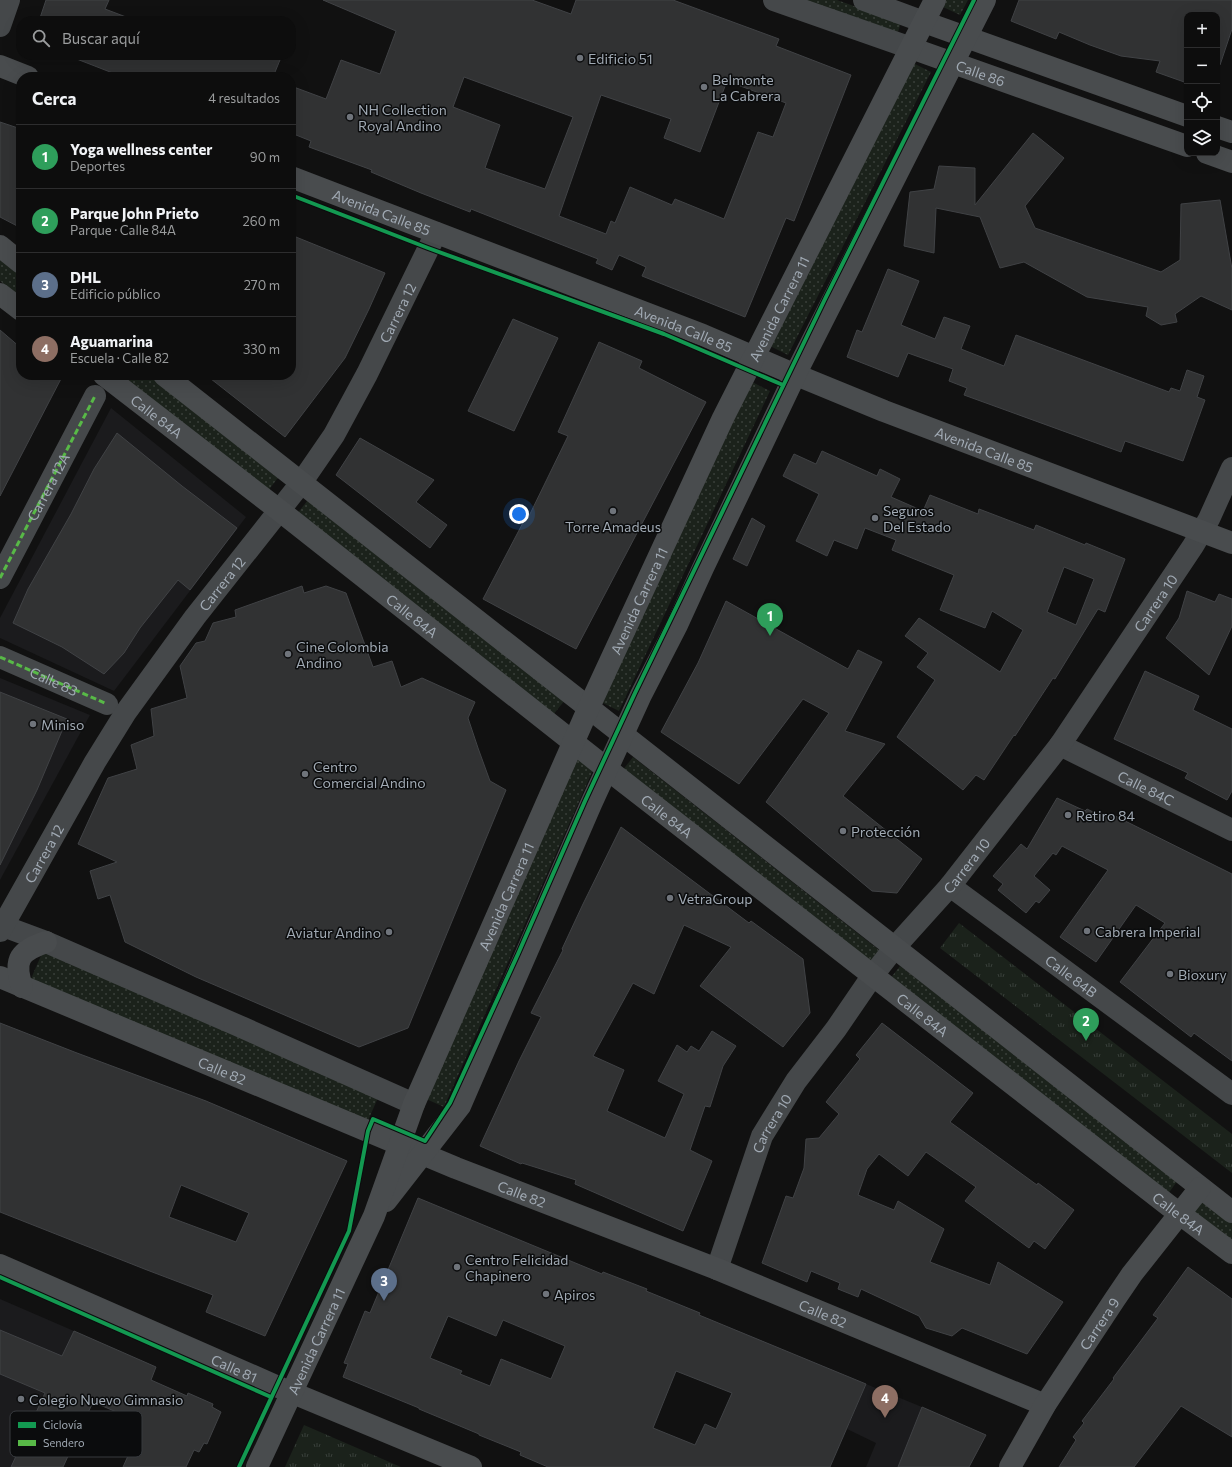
<!DOCTYPE html>
<html lang="es">
<meta charset="utf-8">
<style>
body{margin:0;font-family:Commissioner,sans-serif;background:#1b1b1b;color:#f1f3f6}
.controls{position:absolute;right:12px;top:12px;display:grid;overflow:hidden;border-radius:8px;box-shadow:0 4px 16px #0002}
.controls button{width:36px;height:36px;display:grid;place-items:center;padding:0;border:0;border-bottom:1px solid #2d2d2e;background:#0d0d0d;color:#f1f3f6;font:20px sans-serif}
.you{position:absolute;left:519px;top:514px;width:14px;height:14px;margin:-10px;border:3px solid #fff;border-radius:50%;background:#1a73e8;box-shadow:0 0 0 6px #1a73e833}
.badge{display:grid;place-items:center;width:26px;height:26px;border-radius:50%;background:#6f747b;color:#fff;font-size:13px;font-weight:700}
.pin{position:absolute;translate:-50% -33px;filter:drop-shadow(0 1px 2px #0008)}
.pin::after{content:'';position:absolute;top:21px;width:14px;height:12px;background:inherit;clip-path:polygon(0 0,100% 0,50% 100%)}
.list{margin:0;padding:0;list-style:none}
h2{display:flex;justify-content:space-between;align-items:center;height:52px;margin:0;padding:0 16px;font-size:17px}
h2 small{font-size:13px;font-weight:400;color:#9a9c9d}
.list li{display:grid;grid-template-columns:26px 1fr auto;gap:12px;align-items:center;box-sizing:border-box;height:64px;padding:0 16px;border-top:1px solid #2d2d2e}
.list b{display:block;font-size:15px;white-space:nowrap}
.list p{margin:0;font-size:13px;white-space:nowrap;color:#9a9c9d}
.list em{font-size:13px;font-style:normal;color:#9a9c9d}
.icon{flex:none;width:22px;height:22px;fill:none;stroke:currentColor;stroke-width:2;stroke-linecap:round;stroke-linejoin:round}
.map{position:relative;flex:none;width:1232px;height:1467px;overflow:hidden}
.search{position:absolute;background:#0d0d0d;box-shadow:0 4px 16px #0002;left:16px;top:16px;width:280px;height:44px;display:flex;align-items:center;gap:10px;box-sizing:border-box;padding:0 14px;border-radius:16px;color:#9a9c9d;font-size:15px}
.panel{position:absolute;background:#0d0d0d;box-shadow:0 4px 16px #0002;left:16px;top:72px;width:280px;height:308px;border-radius:16px}
.map>svg:first-child{display:block}
.built{fill:#1b1b1d}
.grass{fill:url(#grass-dots)}
.park{fill:url(#park-tufts)}
.building{fill:#313233;stroke:#404245;fill-rule:evenodd}
.lines{fill:none;stroke-linecap:round;stroke-linejoin:round}
.street{stroke:#45484a;stroke-width:22}
.secondary{stroke:#494c4e;stroke-width:22}
.quiet{stroke:#58b947;stroke-width:3;stroke-dasharray:6 3;stroke-linecap:butt}
.cycleway-casing{stroke:#0b0c0d;stroke-width:6}
.cycleway{stroke:#139951;stroke-width:4}
.poi-dot{fill:#6f747b;stroke:#0b0c0d;stroke-width:1.5}
.labels{text-anchor:middle;dominant-baseline:central;stroke-width:3;stroke-linejoin:round;paint-order:stroke}
.poi-label{font-size:14px;fill:#a1aab4;stroke:#0b0c0d;text-anchor:start}
.street-label{font-size:14px;fill:#a1aab4;stroke:#0b0c0d}
.key{fill:#0b0c0d;stroke:#383b3f;stroke-width:1}
.key-label{font-size:11px;fill:#a1aab4}
</style>
<div class="map">
<svg width="1232" height="1467" viewBox="0 0 1232 1467">
<defs>
<pattern id="grass-dots" width="8" height="8" patternUnits="userSpaceOnUse"><rect width="8" height="8" fill="#1b221b"/><path d="M2 2h.1M6 6h.1" fill="none" stroke="#393f3a" stroke-width="1.8" stroke-linecap="round"/></pattern>
<pattern id="park-tufts" width="24" height="20" patternUnits="userSpaceOnUse"><rect width="24" height="20" fill="#1b221b"/><path d="M3 7l-1-3M5 7V3M7 7l1-3M15 17l-1-3M17 17v-4M19 17l1-3" fill="none" stroke="#393f3a"/></pattern>
</defs>
<rect width="100%" height="100%" fill="#111"/>
<!-- built -->
<g class="built">
<path d="M111 408 246 517 114 691 0 638V618Z"/>
<path d="M0 678 90 715 0 880Z"/>
<path d="M0 1299 74 1331 11 1467H0Z"/>
<path d="M866 1384 922 1407 898 1467H866L876 1443 847 1429Z"/>
</g>
<!-- grass -->
<g class="grass">
<path d="M800 0H837L901 23 897 35Z"/>
<path d="M946 0H968L960 15 943 7Z"/>
<path d="M911 62 931 72 788 355 768 345Z"/>
<path d="M0 256 21 272V298L0 281Z"/>
<path d="M120 375H152L280 475 268 491Z"/>
<path d="M750 381 770 391 619 711 599 701Z"/>
<path d="M308 500 565 700 553 715 296 515Z"/>
<path d="M575 755 593 770 444 1107 424 1098Z"/>
<path d="M633 757 879 950 869 963 622 771Z"/>
<path d="M43 951 380 1093 367 1123 30 981Z"/>
<path d="M900 966 1178 1180 1168 1194 889 980Z"/>
<path d="M1203 1200 1232 1223V1244L1193 1213Z"/>
</g>
<!-- park -->
<g class="park">
<path d="M959 923 1232 1134V1173L940 948Z"/>
<path d="M304 1425 401 1467H285Z"/>
</g>
<!-- building -->
<g class="building">
<path d="M46 0H109L105 9 134 20 133 21H39Z"/>
<path d="M323 0H532L571 14 576 0H673L779 39 776 46 851 75 794 221 786 218 745 317 642 276 646 267 619 255 612 270 596 263 598 259 471 209 470 212 421 193 371 172 372 170 309 147 311 141 291 133V86L326 99 341 60 380 74 396 31ZM464 77 573 117 545 189 485 168 500 125 453 107ZM727 81 786 103 773 137 758 132 724 219 675 199 672 205 630 187 615 223 611 221 606 234 559 216 601 95 671 119 664 138 700 152Z"/>
<path d="M1019 0H1232V29L1220 65 1217 64V15H1187V83L1156 72 1160 61 1121 56 1090 45 1059 32 1056 39 1011 21Z"/>
<path d="M69 55H282L273 77H123L69 56Z"/>
<path d="M0 122 21 129V228L0 217Z"/>
<path d="M1033 133 1064 158 1025 206 1035 228 1161 272 1180 260 1181 204 1220 200 1232 269V310L1201 296 1175 314 1177 322 1161 325 1146 316 1148 307 1087 297 1024 262 1000 268 980 217 936 208 934 253 904 246 910 192 934 189 939 166 975 168V205Z"/>
<path d="M291 235 385 273 369 309 345 358 285 437 206 375H291Z"/>
<path d="M888 269 919 281 901 325 935 339 944 317 970 326 961 349 1004 366 1016 335 1169 392 1171 388 1180 391 1187 370 1204 376 1197 397 1205 400 1183 461 1125 441 1121 452 964 395 967 388 949 381 953 369 908 353 898 377 847 357 857 330 862 332Z"/>
<path d="M513 319 558 338 514 431 468 411Z"/>
<path d="M0 330 21 348V375H63L0 496Z"/>
<path d="M599 342 642 361 639 368 706 402 576 649 483 599 527 515 529 516 568 436 558 432Z"/>
<path d="M117 433 182 486 237 528 190 590 178 580 140 628 124 653 104 674 62 647 13 623 28 589 71 514 94 469Z"/>
<path d="M360 438 434 480 416 502 447 525 430 548 336 475Z"/>
<path d="M822 451 877 476 880 469 900 479 891 497 923 511 930 495 978 514 979 509 1034 530 1036 525 1085 545 1086 543 1125 559 1105 612 1098 609 1055 679 1053 678 1015 736 1014 735 984 780 976 775 963 790 897 737 935 680 917 667 928 653 905 636 919 618 1000 672 1023 630 992 611 985 628 940 610 954 575 892 550 896 540 865 528 857 549 834 540 827 556 796 541 819 494 783 476 794 454 816 464ZM1064 567 1094 579 1076 625 1047 612Z"/>
<path d="M752 518 765 526 747 566 733 559Z"/>
<path d="M302 586 304 593 326 586 346 593 373 667 392 661 401 687 422 678 475 702 468 718 478 748 490 781 506 790 408 1028 359 1047 196 977 125 942 110 895 98 899 90 871 117 862 78 844 108 778 137 769 131 745 154 736 151 709 187 698 180 666 196 643 205 641 213 623 236 617 235 610Z"/>
<path d="M1187 591 1215 602 1219 594 1232 599V626L1209 675 1166 638 1179 618Z"/>
<path d="M726 601 848 669 858 650 882 662 845 731 885 744 843 796 922 859 897 893 872 891 766 802 829 713 803 699 739 784 661 732 698 663Z"/>
<path d="M1145 671 1199 696 1193 710 1232 729V791L1227 800 1185 778 1188 773 1114 739Z"/>
<path d="M0 692 67 719 37 790 0 865Z"/>
<path d="M1057 798 1085 811 1087 809 1097 814 1099 812 1109 817 1111 814 1232 874V1061L1194 1033 1191 1037 1120 982 1165 923 1136 905 1096 962 1060 937 1108 870 1062 846 1056 855 1053 853 1034 876 1050 890 1039 903 1036 901 1026 913 998 890 1003 884 993 876 1021 844 1027 849Z"/>
<path d="M621 827 749 923 751 921 803 959 810 1013 783 1047 700 986 731 947 684 925 654 994 633 983 593 1056 624 1070 607 1111 665 1138 684 1094 658 1081 677 1045 687 1052 691 1046 699 1051 712 1031 736 1046 723 1066 710 1107 705 1106 690 1150 712 1161 683 1231 575 1184 576 1180 522 1163 521 1164 480 1146 519 1061 541 1017 531 1013 563 950 562 949 583 904Z"/>
<path d="M0 1023 77 1053 206 1101 347 1161 265 1336 206 1312 213 1295 147 1270 0 1212ZM181 1185 249 1213 236 1242 169 1217Z"/>
<path d="M882 1023 973 1093 950 1122 1037 1185 1038 1183 1074 1210 1045 1249 1034 1241 1029 1248 965 1201 976 1187 926 1152 908 1176 879 1154 867 1169 858 1195 894 1210 898 1201 944 1229 930 1262 990 1285 998 1262 1063 1302 1027 1354 962 1328 952 1336 926 1328 919 1316 861 1289 858 1297 838 1289 840 1283 811 1271 807 1282 762 1263 786 1196 793 1198 804 1168 806 1139 819 1138 839 1114 826 1102 860 1059 856 1055Z"/>
<path d="M418 1198 602 1274 603 1272 647 1289 646 1291 700 1313 699 1315 866 1384 830 1467H548L520 1455 521 1452 479 1435V1434L419 1409V1408L343 1377 348 1364 344 1363 365 1311 370 1313ZM448 1316 496 1336 503 1320 565 1346 551 1379 501 1359 490 1386 460 1374 462 1371 430 1358ZM676 1371 732 1393 716 1429 705 1424 695 1445 653 1428Z"/>
<path d="M1188 1267 1232 1299V1437L1181 1406 1134 1467H1059L1076 1440 1073 1437 1084 1423 1082 1421 1114 1379 1113 1378 1158 1318 1153 1315Z"/>
<path d="M0 1330 62 1356 74 1331 156 1367 151 1380 187 1396 188 1393 213 1404 212 1407 221 1412 207 1444 204 1443 199 1452 194 1450 186 1467H123L141 1427 132 1423 133 1419 93 1402 63 1467H11L45 1393 0 1374Z"/>
<path d="M922 1407 986 1435 969 1467H898Z"/>
</g>
<g class="lines">
<!-- street -->
<g class="street">
<path d="M774 0 911 48"/>
<path d="M864 0 924 22"/>
<path d="M0 26 9 0"/>
<path id="s1" d="M0 578 95 396"/>
<path id="s2" d="M0 657 107 704"/>
<path id="s3" d="M1060 745 1232 830"/>
<path id="s4" d="M950 886 1232 1094"/>
<path d="M3 926 46 942 239 1026 414 1104"/>
<path id="s5" d="M0 931 95 762 126 712 195 617 301 483 334 435 367 374 436 233"/>
<path id="s6" d="M717 1269 762 1136 796 1081 836 1029 873 975 895 947 950 886 1060 745 1193 546 1209 519 1232 468"/>
</g>
<!-- secondary -->
<g class="secondary">
<path d="M924 22 1187 116"/>
<path id="s7" d="M911 48 1187 146"/>
<path d="M0 66 28 77"/>
<path d="M1217 127 1232 132"/>
<path d="M1207 153 1232 162"/>
<path id="s8" d="M291 177 703 335 789 372 884 411 1232 543"/>
<path d="M0 246 21 263"/>
<path d="M0 294 21 310"/>
<path id="s9" d="M104 375 284 514 602 765 1168 1205 1232 1253"/>
<path d="M164 375 1232 1212"/>
<path id="s10" d="M0 977 456 1168 717 1269 1045 1405"/>
<path d="M22 987C13 959 20 951 46 942"/>
<path d="M386 1201 460 1106 591 804 641 695 677 625 703 568 799 367 985 0"/>
<path id="s11" d="M0 1265 276 1386 471 1467"/>
<path id="s12" d="M257 1467 374 1216 414 1104 589 707 723 418 935 0"/>
<path id="s13" d="M1010 1467 1045 1405 1115 1299 1132 1274 1200 1188"/>
</g>
<!-- quiet -->
<g class="quiet">
<path d="M0 578 95 396"/>
<path d="M0 657 107 704"/>
</g>
<defs>
<g id="cycleway">
<path d="M291 195 428 248 664 334 783 385"/>
<path d="M0 1277 271 1397"/>
<path d="M239 1467 349 1231 368 1131 373 1119 425 1141 450 1103 518 954 585 801 635 693 825 299 974 0"/>
</g>
</defs>
<!-- cycleway casing -->
<use href="#cycleway" class="cycleway-casing"/>
<!-- cycleway -->
<use href="#cycleway" class="cycleway"/>
</g>
<!-- markers -->
<g class="poi-dot">
<circle cx="580" cy="58" r="4"/>
<circle cx="704" cy="87" r="4"/>
<circle cx="350" cy="117" r="4"/>
<circle cx="613" cy="511" r="4"/>
<circle cx="875" cy="518" r="4"/>
<circle cx="288" cy="654" r="4"/>
<circle cx="33" cy="724" r="4"/>
<circle cx="305" cy="774" r="4"/>
<circle cx="1068" cy="815" r="4"/>
<circle cx="843" cy="831" r="4"/>
<circle cx="670" cy="898" r="4"/>
<circle cx="1087" cy="931" r="4"/>
<circle cx="389" cy="932" r="4"/>
<circle cx="1170" cy="974" r="4"/>
<circle cx="457" cy="1267" r="4"/>
<circle cx="546" cy="1294" r="4"/>
<circle cx="21" cy="1399" r="4"/>
</g>
<g class="labels">
<!-- poi labels -->
<g class="poi-label">
<text x="588" y="58">Edificio 51</text>
<text x="712" y="79">Belmonte<tspan x="712" dy="16">La Cabrera</tspan></text>
<text x="358" y="109">NH Collection<tspan x="358" dy="16">Royal Andino</tspan></text>
<text x="883" y="510">Seguros<tspan x="883" dy="16">Del Estado</tspan></text>
<text x="613" y="526" text-anchor="middle">Torre Amadeus</text>
<text x="296" y="646">Cine Colombia<tspan x="296" dy="16">Andino</tspan></text>
<text x="41" y="724">Miniso</text>
<text x="313" y="766">Centro<tspan x="313" dy="16">Comercial Andino</tspan></text>
<text x="1076" y="815">Retiro 84</text>
<text x="851" y="831">Protección</text>
<text x="678" y="898">VetraGroup</text>
<text x="1095" y="931">Cabrera Imperial</text>
<text x="381" y="932" text-anchor="end">Aviatur Andino</text>
<text x="1178" y="974">Bioxury</text>
<text x="465" y="1259">Centro Felicidad<tspan x="465" dy="16">Chapinero</tspan></text>
<text x="554" y="1294">Apiros</text>
<text x="29" y="1399">Colegio Nuevo Gimnasio</text>
</g>
<!-- street labels -->
<g class="street-label">
<text stroke="none"><textPath href="#s7" startOffset="74">Calle 86</textPath></text>
<text stroke="none"><textPath href="#s8" startOffset="97">Avenida Calle 85</textPath></text>
<text stroke="none"><textPath href="#s12" startOffset="1271">Avenida Carrera 11</textPath></text>
<text stroke="none"><textPath href="#s5" startOffset="737">Carrera 12</textPath></text>
<text stroke="none"><textPath href="#s8" startOffset="421">Avenida Calle 85</textPath></text>
<text stroke="none"><textPath href="#s9" startOffset="67">Calle 84A</textPath></text>
<text stroke="none"><textPath href="#s8" startOffset="745">Avenida Calle 85</textPath></text>
<text stroke="none"><textPath href="#s1" startOffset="103">Carrera 12A</textPath></text>
<text stroke="none"><textPath href="#s5" startOffset="413">Carrera 12</textPath></text>
<text stroke="none"><textPath href="#s12" startOffset="947">Avenida Carrera 11</textPath></text>
<text stroke="none"><textPath href="#s6" startOffset="804">Carrera 10</textPath></text>
<text stroke="none"><textPath href="#s9" startOffset="391">Calle 84A</textPath></text>
<text stroke="none"><textPath href="#s2" startOffset="59">Calle 83</textPath></text>
<text stroke="none"><textPath href="#s3" startOffset="96">Calle 84C</textPath></text>
<text stroke="none"><textPath href="#s9" startOffset="715">Calle 84A</textPath></text>
<text stroke="none"><textPath href="#s5" startOffset="89">Carrera 12</textPath></text>
<text stroke="none"><textPath href="#s6" startOffset="480">Carrera 10</textPath></text>
<text stroke="none"><textPath href="#s12" startOffset="623">Avenida Carrera 11</textPath></text>
<text stroke="none"><textPath href="#s4" startOffset="151">Calle 84B</textPath></text>
<text stroke="none"><textPath href="#s9" startOffset="1039">Calle 84A</textPath></text>
<text stroke="none"><textPath href="#s10" startOffset="241">Calle 82</textPath></text>
<text stroke="none"><textPath href="#s6" startOffset="156">Carrera 10</textPath></text>
<text stroke="none"><textPath href="#s10" startOffset="565">Calle 82</textPath></text>
<text stroke="none"><textPath href="#s9" startOffset="1363">Calle 84A</textPath></text>
<text stroke="none"><textPath href="#s10" startOffset="889">Calle 82</textPath></text>
<text stroke="none"><textPath href="#s13" startOffset="169">Carrera 9</textPath></text>
<text stroke="none"><textPath href="#s12" startOffset="139">Avenida Carrera 11</textPath></text>
<text stroke="none"><textPath href="#s11" startOffset="256">Calle 81</textPath></text>
</g>
</g>
<!-- legend -->
<rect x="10" y="1411" width="132" height="46" rx="6" class="key"/>
<rect x="18" y="1422" width="18" height="6" fill="#139951"/>
<rect x="18" y="1440" width="18" height="6" fill="#58b947"/>
<g class="key-label">
<text x="43" y="1429">Ciclovía</text>
<text x="43" y="1447">Sendero</text>
</g>
</svg>
<div class="controls">
<button>+</button>
<button>−</button>
<button><svg class="icon" aria-label="locate" viewBox="0 0 24 24"><circle cx="12" cy="12" r="6"/><path d="M12 2v4M12 18v4M2 12h4M18 12h4"/></svg></button>
<button><svg class="icon" aria-label="layers" viewBox="0 0 24 24"><path d="M12 4l9 5-9 5-9-5zM3 14l9 5 9-5"/></svg></button>
</div>
<div class="you"></div>
<div class="pin badge" style="left:770px;top:636px;background:#2e9e5b">1</div>
<div class="pin badge" style="left:1086px;top:1041px;background:#2e9e5b">2</div>
<div class="pin badge" style="left:384px;top:1301px;background:#5c6f8a">3</div>
<div class="pin badge" style="left:885px;top:1418px;background:#8d6e63">4</div>
<div class="search"><svg class="icon" aria-label="search" viewBox="0 0 24 24"><circle cx="10" cy="10" r="6"/><path d="M15 15l6 6"/></svg>Buscar aquí</div>
<section class="panel">
<h2>Cerca<small>4 resultados</small></h2>
<ul class="list">
<li><span class="badge" style="background:#2e9e5b">1</span><div><b>Yoga wellness center</b><p>Deportes</p></div><em>90 m</em></li>
<li><span class="badge" style="background:#2e9e5b">2</span><div><b>Parque John Prieto</b><p>Parque · Calle 84A</p></div><em>260 m</em></li>
<li><span class="badge" style="background:#5c6f8a">3</span><div><b>DHL</b><p>Edificio público</p></div><em>270 m</em></li>
<li><span class="badge" style="background:#8d6e63">4</span><div><b>Aguamarina</b><p>Escuela · Calle 82</p></div><em>330 m</em></li>
</ul>
</section>
</div>
